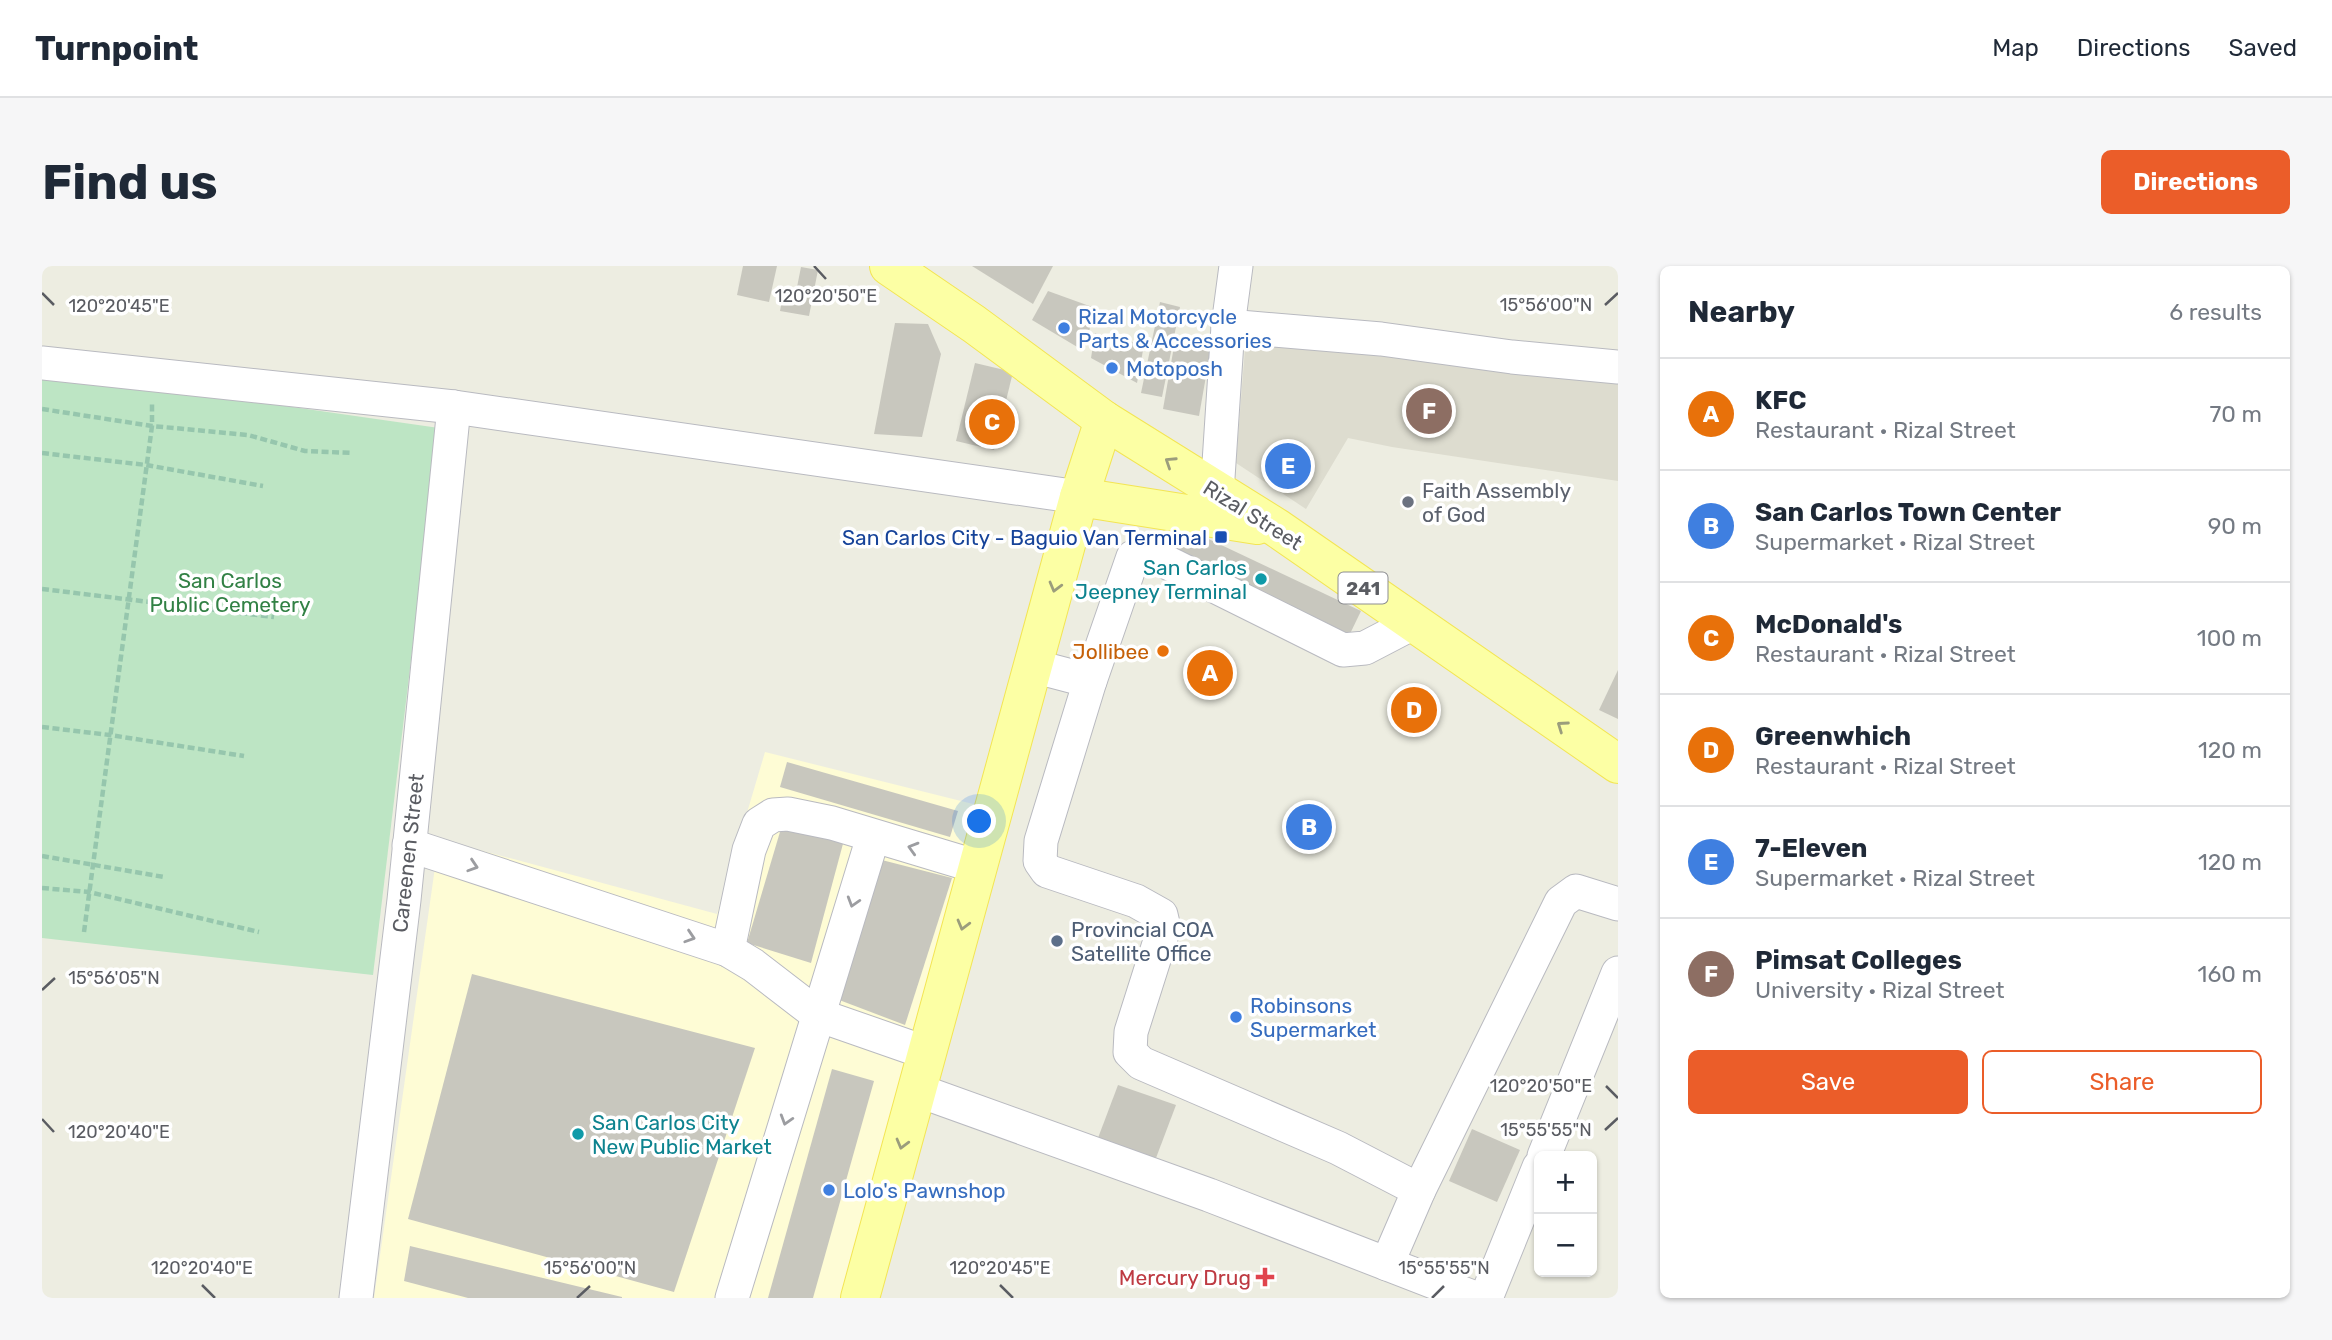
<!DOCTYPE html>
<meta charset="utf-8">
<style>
body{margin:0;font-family:Rubik,sans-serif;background:#f6f6f7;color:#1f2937}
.controls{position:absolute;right:21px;bottom:21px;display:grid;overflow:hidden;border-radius:10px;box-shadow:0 2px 5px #0004}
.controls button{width:63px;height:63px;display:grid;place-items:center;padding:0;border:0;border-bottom:2px solid #e0e1e3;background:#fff;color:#1f2937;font:35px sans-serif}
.you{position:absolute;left:938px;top:556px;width:24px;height:24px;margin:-18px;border:5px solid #fff;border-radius:50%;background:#1a73e8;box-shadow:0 0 0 10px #1a73e833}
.badge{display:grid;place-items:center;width:46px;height:46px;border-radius:50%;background:#eb5d29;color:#fff;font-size:23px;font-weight:700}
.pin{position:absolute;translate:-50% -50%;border:4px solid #fff;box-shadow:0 2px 7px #0006}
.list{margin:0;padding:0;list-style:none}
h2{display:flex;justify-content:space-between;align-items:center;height:91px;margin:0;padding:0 28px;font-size:30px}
h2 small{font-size:23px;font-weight:400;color:#747a83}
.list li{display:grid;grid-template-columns:46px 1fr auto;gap:21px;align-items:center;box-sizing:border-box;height:112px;padding:0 28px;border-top:2px solid #e0e1e3}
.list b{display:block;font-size:26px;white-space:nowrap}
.list p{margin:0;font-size:23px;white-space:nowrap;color:#747a83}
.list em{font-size:23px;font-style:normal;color:#747a83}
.actions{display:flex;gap:14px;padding:21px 28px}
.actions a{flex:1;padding:16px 0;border:2px solid #eb5d29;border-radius:10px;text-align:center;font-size:24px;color:#eb5d29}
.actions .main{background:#eb5d29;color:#fff}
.map{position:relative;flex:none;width:1576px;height:1032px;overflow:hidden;border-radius:10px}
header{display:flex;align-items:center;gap:42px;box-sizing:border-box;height:98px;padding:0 35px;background:#fff;border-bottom:2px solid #e0e1e3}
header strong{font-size:33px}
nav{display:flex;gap:38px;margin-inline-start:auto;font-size:24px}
.intro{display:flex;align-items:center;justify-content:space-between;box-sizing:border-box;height:168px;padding:0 42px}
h1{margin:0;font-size:49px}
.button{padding:18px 32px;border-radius:10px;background:#eb5d29;color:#fff;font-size:24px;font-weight:700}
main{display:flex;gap:42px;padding:0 42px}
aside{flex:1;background:#fff;border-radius:10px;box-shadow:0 2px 5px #0004}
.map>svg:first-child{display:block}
.commercial{fill:#fefcd5}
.education{fill:#dddccf}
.green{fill:#bde5c4}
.building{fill:#c8c7be}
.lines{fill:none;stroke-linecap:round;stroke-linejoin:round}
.minor-casing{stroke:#b9bac0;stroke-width:35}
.major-casing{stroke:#f3e554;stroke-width:40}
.path{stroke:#96c6ad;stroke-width:4.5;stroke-dasharray:7 3.5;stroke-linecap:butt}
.minor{stroke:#fff;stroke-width:33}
.major{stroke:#fcffa4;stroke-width:38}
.oneway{stroke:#9b9d7c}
.oneway2{stroke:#9c9da1}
.ticks{fill:none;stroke:#5a5c62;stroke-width:2.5}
.shop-dot{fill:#3f7fe0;stroke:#fff;stroke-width:2.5}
.worship-dot{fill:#6b7280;stroke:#fff;stroke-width:2.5}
.transit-dot{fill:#1a4fb4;stroke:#fff;stroke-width:2.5}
.culture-dot{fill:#0f9aa8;stroke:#fff;stroke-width:2.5}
.food-dot{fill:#e8710a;stroke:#fff;stroke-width:2.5}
.service-dot{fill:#5c6f8a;stroke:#fff;stroke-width:2.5}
.health-dot{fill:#e0444e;stroke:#fff;stroke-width:2.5}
.labels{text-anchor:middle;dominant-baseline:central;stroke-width:7;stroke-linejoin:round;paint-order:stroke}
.shield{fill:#fff;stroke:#8c8d91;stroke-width:2}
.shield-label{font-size:19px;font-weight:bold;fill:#5a5c62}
.shop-label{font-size:21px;fill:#366cbe;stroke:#fff;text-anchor:start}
.worship-label{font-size:21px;fill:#5b616d;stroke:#fff;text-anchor:start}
.street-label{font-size:21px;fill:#5a5c62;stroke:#fff}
.transit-label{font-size:21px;fill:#164399;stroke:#fff;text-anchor:end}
.culture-label{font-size:21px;fill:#0d838f;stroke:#fff;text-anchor:end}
.park-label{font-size:21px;fill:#328145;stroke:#fff}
.food-label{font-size:21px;fill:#c56008;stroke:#fff;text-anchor:end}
.service-label{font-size:21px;fill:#4e5e75;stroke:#fff;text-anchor:start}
.health-label{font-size:21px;fill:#be3a42;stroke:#fff;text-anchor:end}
.ticks-label{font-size:18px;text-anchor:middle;fill:#5a5c62;stroke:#fff;stroke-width:7;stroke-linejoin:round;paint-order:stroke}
</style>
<header>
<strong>Turnpoint</strong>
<nav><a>Map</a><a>Directions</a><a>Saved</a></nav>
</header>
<div class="intro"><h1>Find us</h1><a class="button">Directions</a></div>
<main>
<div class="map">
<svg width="1576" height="1032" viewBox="0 0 1576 1032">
<rect width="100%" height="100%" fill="#edede1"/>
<!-- commercial -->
<path class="commercial" d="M723 486 939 540 804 1032H332L397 573 675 648Z"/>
<!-- education -->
<path class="education" d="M1204 70 1329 81 1576 118V215L1350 181 1306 172 1264 243 1194 197Z"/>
<!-- green -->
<path class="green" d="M0 105 397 162 331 709 0 672Z"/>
<!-- building -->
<g class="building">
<path d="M701 0H735L727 36 695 29Z"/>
<path d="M930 0H1011L991 38Z"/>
<path d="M759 1 776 4 767 50 738 45 742 23 754 26Z"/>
<path d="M1006 25 1053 42 1042 85 990 54Z"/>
<path d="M1118 36 1138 41 1120 131 1099 127Z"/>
<path d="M853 57 886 58 899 88 880 171 832 168Z"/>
<path d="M1053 67 1102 79 1095 117 1049 92Z"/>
<path d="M1134 69 1170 76 1157 150 1121 143Z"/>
<path d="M933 97 971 106 952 184 914 175Z"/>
<path d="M1137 259 1319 345 1305 374 1125 281Z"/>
<path d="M1576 404V453L1557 444Z"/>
<path d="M745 496 916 545 908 571 738 521Z"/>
<path d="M743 549 802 574 769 697 705 677Z"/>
<path d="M832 592 910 612 863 759 792 732Z"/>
<path d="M430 708 713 782 632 1026 366 953Z"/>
<path d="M790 803 832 815 771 1032H726Z"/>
<path d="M1076 819 1134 839 1114 892 1056 872Z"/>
<path d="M1430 863 1478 884 1455 936 1407 915Z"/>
<path d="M368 980 580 1031V1032H426L362 1015Z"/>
</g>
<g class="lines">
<defs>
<g id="minor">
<path d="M1186 60 1339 73 1470 91 1576 101"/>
<path d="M0 97 412 141 1037 231"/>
<path d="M1175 227 1186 60 1194 0"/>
<path d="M991 400 1048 415"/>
<path d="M367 579 686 684 711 699 776 749 885 787"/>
<path d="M686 684 707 584 717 558 731 549 746 548 790 557 936 601"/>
<path d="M875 824 1167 929 1433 1032"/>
<path d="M1502 890 1576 707"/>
<path d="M1377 924 1519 636 1534 625 1576 638"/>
<path d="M1345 998 1377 924 1296 882 1099 797 1088 786 1089 766 1122 662 1119 649 1094 635 1005 605 998 595 999 575 1048 415 1091 291 1104 286 1301 384 1323 382 1371 357"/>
<path d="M314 1032 362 634 412 141"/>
<path d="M690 1032 831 571"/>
<path d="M1444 1032 1497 901"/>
</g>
<g id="major">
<path d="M847 0 932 58 1062 154 1235 262 1576 498"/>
<path d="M1037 231 1215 259"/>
<path d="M818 1032 1037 231 1062 154"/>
</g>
</defs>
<!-- minor casing -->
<use href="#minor" class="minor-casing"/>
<!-- major casing -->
<use href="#major" class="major-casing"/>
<!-- path -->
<g class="path">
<path d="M0 143 110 160 206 169 263 185 311 187"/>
<path d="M0 187 104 199 221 220"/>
<path d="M0 323 232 351"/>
<path d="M0 461 68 469 202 490"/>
<path d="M0 590 122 611"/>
<path d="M0 622 47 626 217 666"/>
<path d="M42 666 110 160V135"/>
</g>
<!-- minor -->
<use href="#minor" class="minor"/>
<!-- major -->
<use href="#major" class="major"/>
</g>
<!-- one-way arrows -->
<defs><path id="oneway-chevron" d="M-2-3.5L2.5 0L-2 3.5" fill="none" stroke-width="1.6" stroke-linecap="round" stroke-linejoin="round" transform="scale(1.75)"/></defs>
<g class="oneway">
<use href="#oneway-chevron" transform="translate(1128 196) rotate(-147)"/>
<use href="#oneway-chevron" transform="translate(1013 321) rotate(105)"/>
<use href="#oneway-chevron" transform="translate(1520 460) rotate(-145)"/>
<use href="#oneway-chevron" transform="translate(921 659) rotate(105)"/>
<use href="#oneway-chevron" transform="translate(860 878) rotate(105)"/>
</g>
<g class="oneway2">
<use href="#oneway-chevron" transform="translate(871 582) rotate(-164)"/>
<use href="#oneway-chevron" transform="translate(431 600) rotate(18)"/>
<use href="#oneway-chevron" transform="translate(811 636) rotate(107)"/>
<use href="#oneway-chevron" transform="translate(648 671) rotate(18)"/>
<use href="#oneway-chevron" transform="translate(744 854) rotate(107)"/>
</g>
<!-- ticks -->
<path class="ticks" d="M772 0 784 13M0 27 12 39M1563 39 1576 27M0 724 13 712M1564 820 1576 832M0 853 12 866M1563 864 1576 852M160 1019 173 1032M958 1019 971 1032M535 1032 548 1020M1390 1032 1402 1020"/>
<!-- markers -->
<g class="shop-dot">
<circle cx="1022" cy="62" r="7"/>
<circle cx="1070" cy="102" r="7"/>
<circle cx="1194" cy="751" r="7"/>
<circle cx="787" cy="924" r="7"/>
</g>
<circle class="worship-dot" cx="1366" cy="236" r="7"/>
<rect class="transit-dot" x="1172" y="264" width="14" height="14" rx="3.5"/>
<g class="culture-dot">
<circle cx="1219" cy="313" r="7"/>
<circle cx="536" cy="868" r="7"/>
</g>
<circle class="food-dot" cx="1121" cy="385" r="7"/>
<circle class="service-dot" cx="1015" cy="675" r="7"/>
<path class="health-dot" d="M1219.5 1000.5h7v7h7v7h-7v7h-7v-7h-7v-7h7z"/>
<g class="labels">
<!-- shield labels -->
<rect class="shield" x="1296.5" y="306.5" width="49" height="31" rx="5"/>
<g class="shield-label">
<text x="1321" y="322">241</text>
</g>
<!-- shop labels -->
<g class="shop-label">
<text x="1036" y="50">Rizal Motorcycle<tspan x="1036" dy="24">Parts &amp; Accessories</tspan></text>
<text x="1084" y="102">Motoposh</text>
<text x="1208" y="739">Robinsons<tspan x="1208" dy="24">Supermarket</tspan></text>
<text x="801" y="924">Lolo's Pawnshop</text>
</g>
<!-- worship labels -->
<g class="worship-label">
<text x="1380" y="224">Faith Assembly<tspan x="1380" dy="24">of God</tspan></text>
</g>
<!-- street labels -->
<g class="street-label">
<text transform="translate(1211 249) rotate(32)">Rizal Street</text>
<text transform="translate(366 587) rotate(-84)">Careenen Street</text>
</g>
<!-- transit labels -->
<g class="transit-label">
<text x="1165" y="271">San Carlos City - Baguio Van Terminal</text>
</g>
<!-- culture labels -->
<g class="culture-label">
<text x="1205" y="301">San Carlos<tspan x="1205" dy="24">Jeepney Terminal</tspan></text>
<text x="550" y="856" text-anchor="start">San Carlos City<tspan x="550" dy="24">New Public Market</tspan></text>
</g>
<!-- park labels -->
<g class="park-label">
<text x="188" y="314">San Carlos<tspan x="188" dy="24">Public Cemetery</tspan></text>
</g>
<!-- food labels -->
<g class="food-label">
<text x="1107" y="385">Jollibee</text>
</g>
<!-- service labels -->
<g class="service-label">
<text x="1029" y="663">Provincial COA<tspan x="1029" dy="24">Satellite Office</tspan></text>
</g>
<!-- health labels -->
<g class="health-label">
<text x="1209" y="1011">Mercury Drug</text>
</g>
</g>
<g class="ticks-label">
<text x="784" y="36">120°20'50"E</text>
<text x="1504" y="45">15°56'00"N</text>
<text x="77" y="46">120°20'45"E</text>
<text x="72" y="718">15°56'05"N</text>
<text x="1499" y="826">120°20'50"E</text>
<text x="1504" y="870">15°55'55"N</text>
<text x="77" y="872">120°20'40"E</text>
<text x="160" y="1008">120°20'40"E</text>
<text x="958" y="1008">120°20'45"E</text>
<text x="548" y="1008">15°56'00"N</text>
<text x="1402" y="1008">15°55'55"N</text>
</g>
</svg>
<div class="controls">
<button>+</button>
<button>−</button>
</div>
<div class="you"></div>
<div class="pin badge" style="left:1168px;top:407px;background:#e8710a">A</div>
<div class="pin badge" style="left:1267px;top:561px;background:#3f7fe0">B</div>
<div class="pin badge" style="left:950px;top:156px;background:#e8710a">C</div>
<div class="pin badge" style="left:1372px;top:444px;background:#e8710a">D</div>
<div class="pin badge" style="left:1246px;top:200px;background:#3f7fe0">E</div>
<div class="pin badge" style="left:1387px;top:145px;background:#8d6e63">F</div>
</div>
<aside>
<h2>Nearby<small>6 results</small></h2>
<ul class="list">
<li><span class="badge" style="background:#e8710a">A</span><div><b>KFC</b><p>Restaurant · Rizal Street</p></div><em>70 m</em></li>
<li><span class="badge" style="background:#3f7fe0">B</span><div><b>San Carlos Town Center</b><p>Supermarket · Rizal Street</p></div><em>90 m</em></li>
<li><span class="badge" style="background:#e8710a">C</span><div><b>McDonald's</b><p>Restaurant · Rizal Street</p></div><em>100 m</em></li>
<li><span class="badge" style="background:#e8710a">D</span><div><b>Greenwhich</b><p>Restaurant · Rizal Street</p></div><em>120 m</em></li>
<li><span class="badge" style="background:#3f7fe0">E</span><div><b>7-Eleven</b><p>Supermarket · Rizal Street</p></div><em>120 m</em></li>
<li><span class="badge" style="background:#8d6e63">F</span><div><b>Pimsat Colleges</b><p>University · Rizal Street</p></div><em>160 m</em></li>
</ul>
<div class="actions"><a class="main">Save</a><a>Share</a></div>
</aside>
</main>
